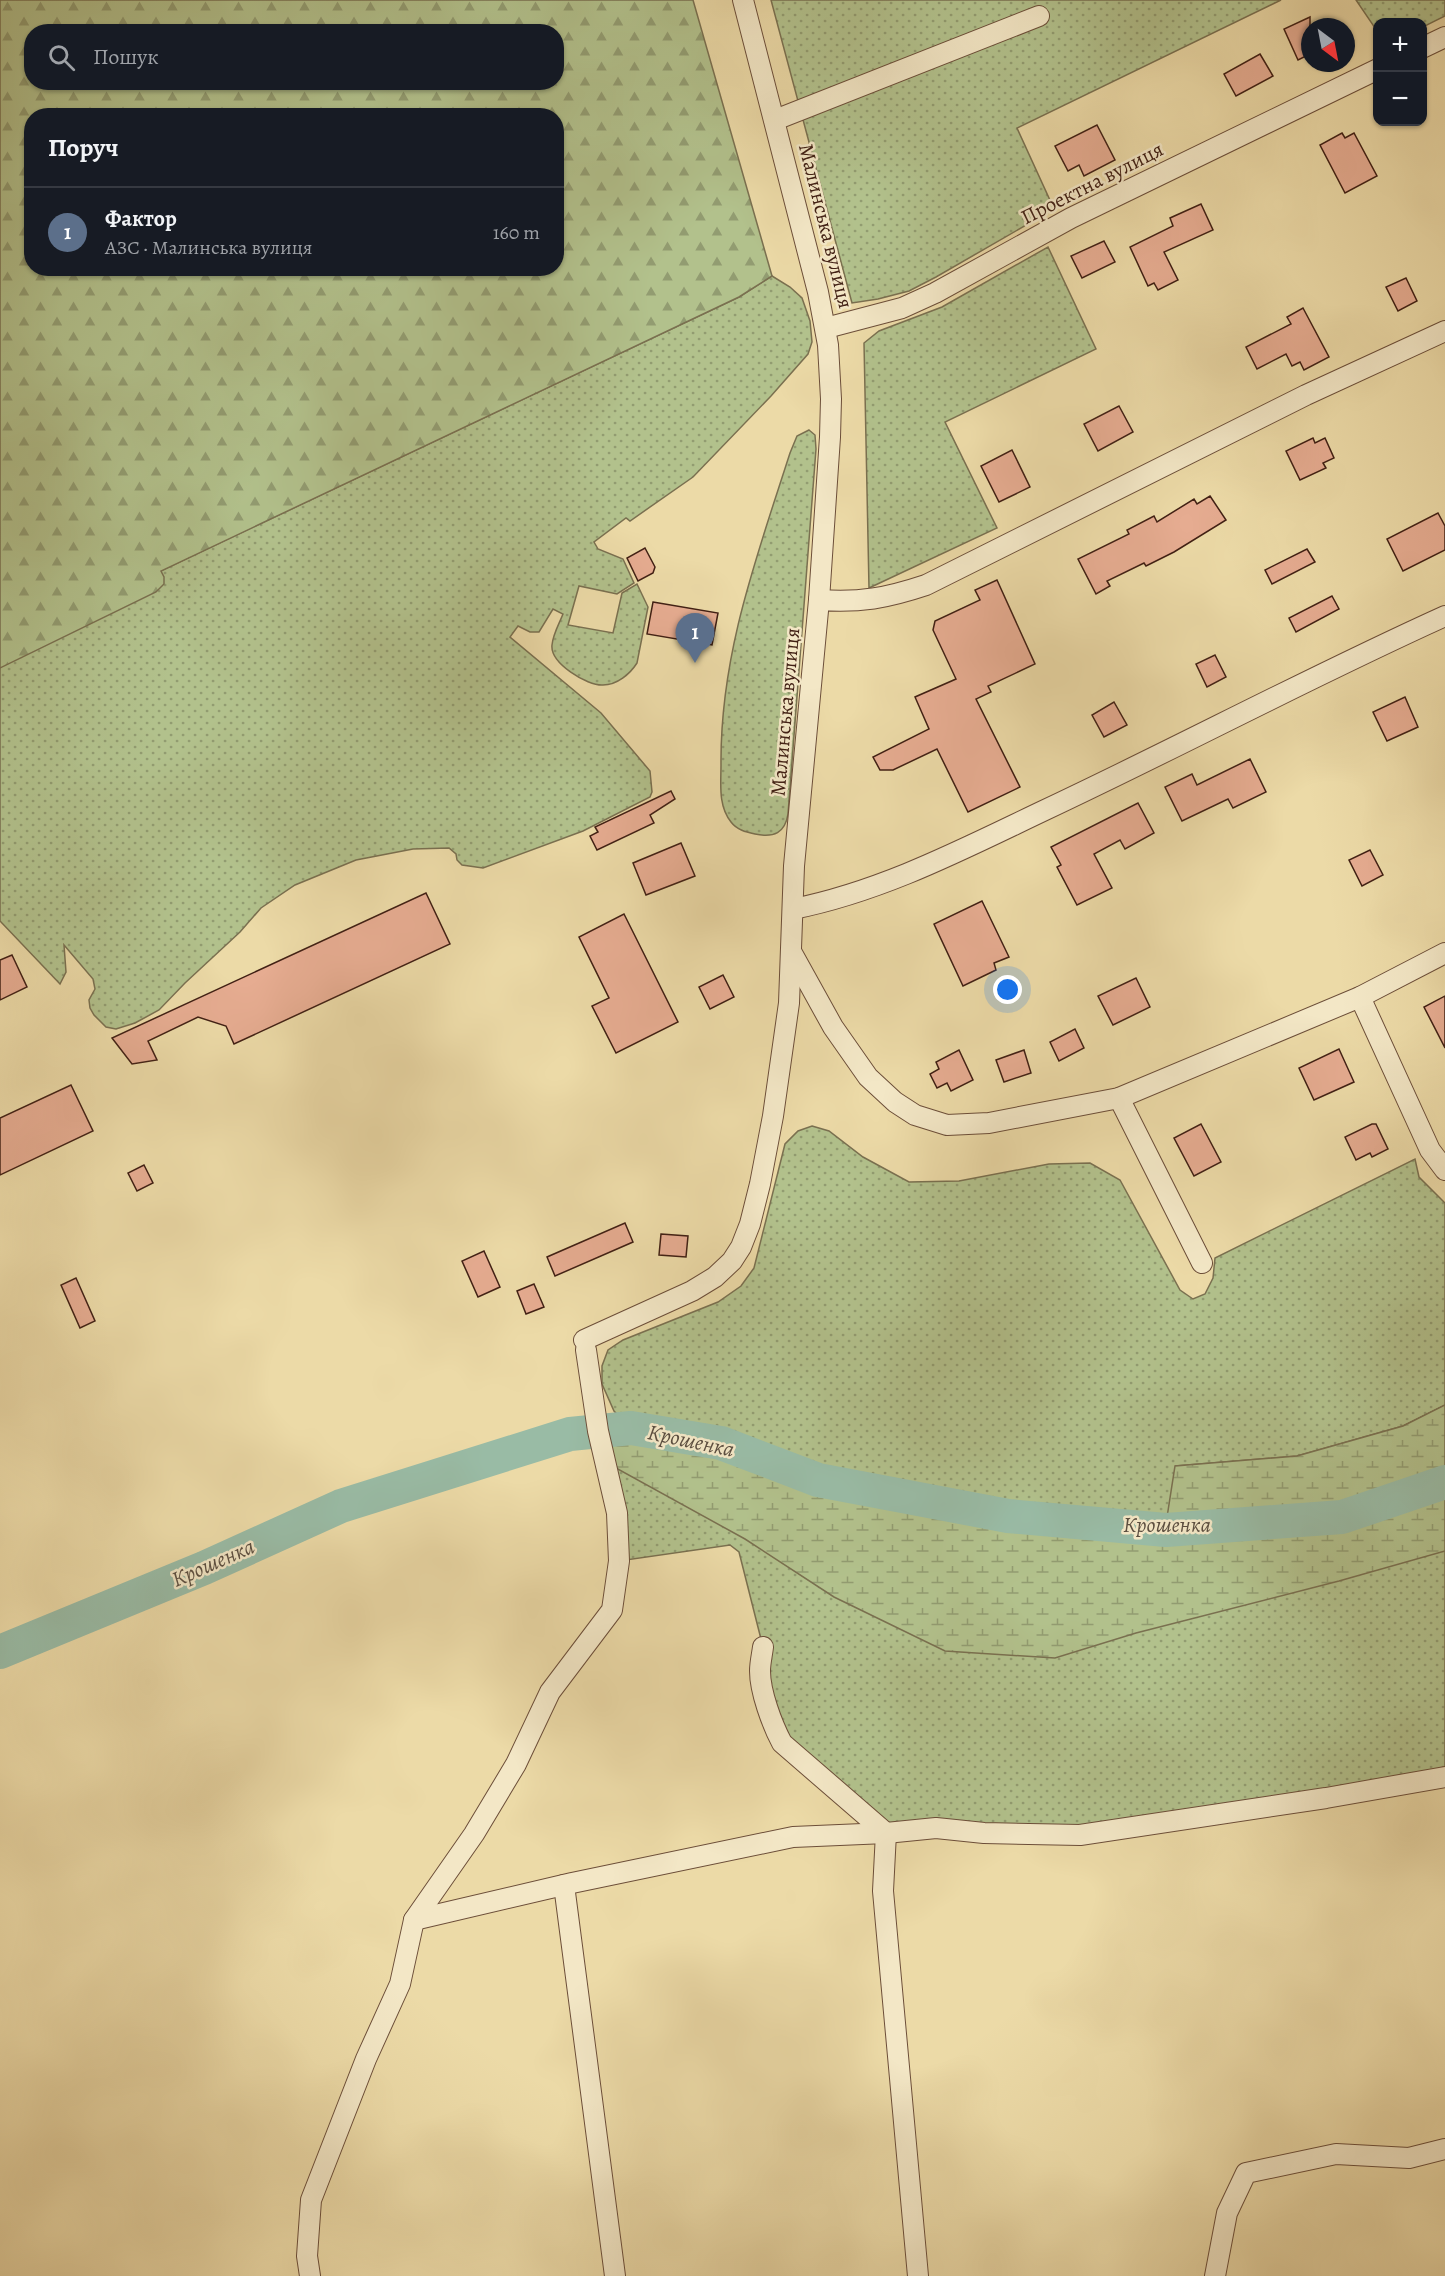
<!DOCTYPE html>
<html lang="uk">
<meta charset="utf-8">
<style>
body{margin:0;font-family:Alegreya,serif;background:#20242c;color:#f1f3f6}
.controls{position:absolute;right:18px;top:18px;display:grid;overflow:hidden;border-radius:12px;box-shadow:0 2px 4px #0004}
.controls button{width:54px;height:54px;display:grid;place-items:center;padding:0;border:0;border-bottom:2px solid #363941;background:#171b24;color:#f1f3f6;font:30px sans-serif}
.compass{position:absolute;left:1301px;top:18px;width:54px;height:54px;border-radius:50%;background:#171b24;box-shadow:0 2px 4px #0004;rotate:148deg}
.you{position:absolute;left:1008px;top:990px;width:21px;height:21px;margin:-15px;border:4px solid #fff;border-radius:50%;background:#1a73e8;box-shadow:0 0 0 9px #1a73e833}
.badge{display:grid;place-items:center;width:39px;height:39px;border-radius:50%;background:#2563eb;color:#fff;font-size:20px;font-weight:700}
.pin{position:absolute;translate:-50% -50px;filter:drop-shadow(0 2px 3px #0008)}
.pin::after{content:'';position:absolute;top:32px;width:21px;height:18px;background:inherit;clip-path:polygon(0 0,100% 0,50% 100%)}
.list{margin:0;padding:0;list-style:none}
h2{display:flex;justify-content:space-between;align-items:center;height:78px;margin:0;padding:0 24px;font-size:26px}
h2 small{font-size:20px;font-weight:400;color:#9ea1a6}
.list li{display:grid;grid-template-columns:39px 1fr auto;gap:18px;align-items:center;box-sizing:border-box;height:90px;padding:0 24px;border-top:2px solid #363941}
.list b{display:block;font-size:22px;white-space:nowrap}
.list p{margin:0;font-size:20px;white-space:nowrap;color:#9ea1a6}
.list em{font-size:20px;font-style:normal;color:#9ea1a6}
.icon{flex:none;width:33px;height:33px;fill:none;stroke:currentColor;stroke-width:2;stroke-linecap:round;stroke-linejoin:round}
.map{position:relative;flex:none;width:1445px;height:2276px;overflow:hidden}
.search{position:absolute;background:#171b24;box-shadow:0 2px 4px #0004;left:24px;top:24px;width:540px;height:66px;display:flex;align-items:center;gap:15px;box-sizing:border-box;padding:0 21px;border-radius:24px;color:#9ea1a6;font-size:22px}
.panel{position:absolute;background:#171b24;box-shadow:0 2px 4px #0004;left:24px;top:108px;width:540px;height:168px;border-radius:24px}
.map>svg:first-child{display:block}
.grass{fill:url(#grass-dots);stroke:#7a7050;stroke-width:1.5}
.forest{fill:url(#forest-firs);stroke:#7a7050;stroke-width:1.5;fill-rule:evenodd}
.wetland{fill:url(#wetland-marsh);stroke:#7a7050;stroke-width:1.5}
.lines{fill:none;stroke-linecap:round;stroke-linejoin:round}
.river{stroke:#99bba5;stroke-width:34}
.building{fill:#e6ac91;stroke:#412014;stroke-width:1.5}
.minor-casing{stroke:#6c4e39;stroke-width:22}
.minor{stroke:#f3e7c6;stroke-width:20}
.labels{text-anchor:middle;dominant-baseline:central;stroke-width:5;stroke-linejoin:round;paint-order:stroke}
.street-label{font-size:21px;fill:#412014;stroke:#f3e7c6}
.water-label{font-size:22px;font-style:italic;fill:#5b4e40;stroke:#f3e7c6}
</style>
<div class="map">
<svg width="1445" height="2276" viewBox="0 0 1445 2276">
<defs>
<pattern id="grass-dots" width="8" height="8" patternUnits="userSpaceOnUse" patternTransform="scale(1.5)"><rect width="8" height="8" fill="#b2c18c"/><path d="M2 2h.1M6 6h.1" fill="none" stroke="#929c71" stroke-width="1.8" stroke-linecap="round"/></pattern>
<pattern id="forest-firs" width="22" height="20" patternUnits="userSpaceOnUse" patternTransform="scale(1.5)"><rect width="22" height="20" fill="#b2c18c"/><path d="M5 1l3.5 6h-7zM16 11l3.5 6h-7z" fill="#929c71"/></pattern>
<pattern id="wetland-marsh" width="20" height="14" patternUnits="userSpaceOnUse" patternTransform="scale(1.5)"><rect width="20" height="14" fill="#b2c18c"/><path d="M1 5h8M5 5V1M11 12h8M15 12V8" fill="none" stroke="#929c71"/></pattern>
</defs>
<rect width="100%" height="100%" fill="#ecdaa7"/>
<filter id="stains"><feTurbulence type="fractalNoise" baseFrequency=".00333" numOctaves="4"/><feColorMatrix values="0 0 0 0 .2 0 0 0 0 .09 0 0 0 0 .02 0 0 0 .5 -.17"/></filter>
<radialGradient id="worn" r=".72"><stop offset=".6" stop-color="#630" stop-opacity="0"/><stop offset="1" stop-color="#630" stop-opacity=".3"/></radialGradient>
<!-- grass -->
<g class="grass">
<path d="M771 0H1281L1017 128 1054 209 936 277 909 291 878 299 852 303Z"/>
<path d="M1356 0H1445V16L1423 27 1422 22H1378L1377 31Z"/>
<path d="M1048 247 1096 349 945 422 997 528 869 588 864 343 879 331 942 307Z"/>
<path d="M772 276 790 287 802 298 810 321 812 342 808 354 771 396 693 477 630 521 626 518 594 542 598 549 623 559 634 583 617 594 579 586 568 625 613 633 622 593 637 584 648 607 637 663C630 674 617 685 603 685 587 686 550 663 552 645 553 634 559 624 563 614L553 609 539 632H530L518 626 510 637 601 713 650 771 652 792 650 797 583 831 483 868 462 865 457 860 456 854 449 848 413 849 356 860 295 885 261 908 240 932 185 983 159 1010 135 1023 116 1029 106 1027 94 1015 90 1008 89 1000 95 989 93 979 64 945 66 972 60 984 0 921V647L739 297Z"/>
<path d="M809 430 815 435 816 449 788 814C785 833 774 838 755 834 746 832 737 830 731 822 718 806 721 784 721 765 720 654 757 556 790 453L797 436Z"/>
<path d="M812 1126 829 1131 863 1157 909 1182 959 1181 1049 1164 1090 1163 1120 1180 1180 1290 1193 1299 1205 1294 1213 1278 1215 1258 1415 1159 1419 1177 1445 1203V1405L1403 1426 1297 1456 1175 1466 1445 1482V1777L1080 1835 886 1833 782 1743 763 1647 739 1552 730 1545 619 1561 598 1431 630 1428 614 1411 602 1384V1366L608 1350 623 1340 718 1302 741 1286 754 1268 785 1144 798 1131Z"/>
</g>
<!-- forest -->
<path class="forest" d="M0 0H693L772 276 739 297 161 571 164 577V584L156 592 0 668ZM32 32H556V82H32ZM32 116H556V268H32Z"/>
<!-- wetland -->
<path class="wetland" d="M1445 1405V1551L1339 1581 1136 1633 1055 1658 945 1651 834 1597 745 1539 605 1462 598 1431 631 1428 721 1443 818 1480 1008 1516 1165 1530 1175 1466 1297 1456 1403 1426Z"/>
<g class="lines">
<!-- river -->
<path class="river" d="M0 1652 204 1568 341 1506 570 1434 631 1428 721 1443 818 1480 1008 1516 1166 1530 1342 1517 1445 1482"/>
</g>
<!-- building -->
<g class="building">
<path d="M1310 17V54L1298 60 1284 29Z"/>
<path d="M1260 54 1273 76 1236 96 1224 74Z"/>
<path d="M1097 125 1115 160 1084 176 1079 165 1068 171 1055 146Z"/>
<path d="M1342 133 1345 138 1354 133 1377 176 1345 193 1320 145Z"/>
<path d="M1201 204 1213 230 1164 252 1178 280 1158 290 1154 283 1148 286 1130 247 1173 226 1170 218Z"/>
<path d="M1104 241 1115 262 1082 278 1071 256Z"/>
<path d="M1406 278 1417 301 1398 311 1386 287Z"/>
<path d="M1303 308 1329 357 1304 370 1300 362 1292 366 1286 354 1257 369 1246 347 1291 324 1287 317Z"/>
<path d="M1119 406 1133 432 1098 451 1084 424Z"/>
<path d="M1313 438 1315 443 1325 438 1334 458 1323 463 1326 468 1300 480 1286 451Z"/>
<path d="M1012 450 1030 487 999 502 981 466Z"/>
<path d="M1210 496 1226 520 1174 552 1146 566 1144 563 1107 581 1110 586 1096 594 1078 559 1129 534 1127 530 1154 516 1157 522 1194 499 1197 504Z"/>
<path d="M1438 513 1445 526V550L1403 571 1387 539Z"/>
<path d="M645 548 655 567 653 573 638 581 627 558Z"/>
<path d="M1307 549 1315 562 1272 584 1265 570Z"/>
<path d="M997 580 1035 664 988 686 991 692 976 699 1020 787 968 812 937 749 893 770H880L873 757 929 729 915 697 956 679 933 630 935 621 980 600 975 590Z"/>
<path d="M1332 596 1339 609 1296 632 1289 618Z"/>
<path d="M653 602 718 613 712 645 647 634Z"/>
<path d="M1215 655 1226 677 1207 687 1196 664Z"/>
<path d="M1405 697 1418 727 1387 741 1373 712Z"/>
<path d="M1114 702 1127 725 1104 737 1092 715Z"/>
<path d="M1250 759 1266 792 1233 808 1228 799 1182 821 1165 787 1192 774 1197 785Z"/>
<path d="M671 791 675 799 650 815 654 823 597 850 590 836 598 832 595 827Z"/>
<path d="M1138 803 1154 833 1125 849 1120 840 1094 854 1112 888 1077 905 1057 867 1061 865 1051 847Z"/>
<path d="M681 843 695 876 646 895 633 863Z"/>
<path d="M1370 850 1383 875 1362 886 1349 860Z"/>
<path d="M426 893 450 944 234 1044 226 1026 198 1017 148 1041 157 1060 132 1064 112 1038Z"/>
<path d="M982 901 1009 957 994 963 996 970 963 986 934 924Z"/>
<path d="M624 914 678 1022 616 1053 592 1006 609 998 579 937Z"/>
<path d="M12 955 27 987 0 1000V960Z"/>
<path d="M723 975 734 997 710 1009 699 987Z"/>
<path d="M1136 978 1150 1007 1113 1025 1098 996Z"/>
<path d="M1445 996V1048L1424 1007Z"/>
<path d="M1075 1029 1084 1048 1059 1061 1050 1042Z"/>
<path d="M1339 1049 1354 1082 1314 1100 1299 1068Z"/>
<path d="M959 1050 973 1080 951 1091 947 1083 937 1088 930 1074 939 1069 936 1062Z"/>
<path d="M1024 1050 1031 1073 1004 1082 996 1060Z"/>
<path d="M71 1085 93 1131 0 1175V1118Z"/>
<path d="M1201 1124 1221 1162 1194 1176 1174 1138Z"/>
<path d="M1372 1124H1376L1388 1149 1372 1157 1370 1153 1356 1160 1345 1137Z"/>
<path d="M144 1165 153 1183 137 1191 128 1173Z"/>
<path d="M625 1223 633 1242 555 1276 547 1257Z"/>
<path d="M661 1234 688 1236 686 1257 659 1255Z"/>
<path d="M484 1251 500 1287 478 1297 462 1261Z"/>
<path d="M76 1278 95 1321 80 1328 61 1285Z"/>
<path d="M534 1284 544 1307 526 1314 517 1291Z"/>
</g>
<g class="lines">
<defs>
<g id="minor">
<path d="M1422 48 1445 37"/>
<path d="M775 120 1039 16"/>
<path d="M826 328 902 308 935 293 1071 218 1378 69"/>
<path d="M819 600C860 603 887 598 926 585L1306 395 1445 331"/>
<path d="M793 909C883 891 963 849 1045 810 1179 747 1310 677 1445 616"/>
<path d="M792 953 833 1027 868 1077 895 1102 915 1115 947 1125 989 1123 1119 1098 1360 997 1445 953"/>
<path d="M1360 997 1430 1150 1445 1170"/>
<path d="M1119 1098 1202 1263"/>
<path d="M584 1340 692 1291 715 1277 732 1261 741 1247 750 1224 760 1184 773 1116 789 1003 794 866 819 600 830 437 831 399 828 345 818 292 743 0"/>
<path d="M763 1647C762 1655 760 1663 760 1671 760 1692 772 1724 782 1743L886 1833 883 1891 918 2276"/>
<path d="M564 1885 615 2276"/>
<path d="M414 1920 572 1883 793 1837 886 1833 936 1828 984 1833 1080 1835 1326 1798 1445 1777"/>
<path d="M310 2276 307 2256 311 2200 366 2059 400 1984 414 1920 474 1834 516 1764 550 1692 612 1610 619 1561 617 1513 598 1431 586 1350"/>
<path d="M1215 2276 1227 2213 1246 2173 1336 2154 1409 2158 1445 2149"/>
</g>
</defs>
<!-- minor casing -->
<use href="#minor" class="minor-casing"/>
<!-- minor -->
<use href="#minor" class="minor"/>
</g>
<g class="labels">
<!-- street labels -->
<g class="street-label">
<text transform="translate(1092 183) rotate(-27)">Проектна вулиця</text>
<text transform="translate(826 226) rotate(76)">Малинська вулиця</text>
<text transform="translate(785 712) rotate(-85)">Малинська вулиця</text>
</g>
<!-- water labels -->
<g class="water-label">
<text transform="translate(691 1441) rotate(12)">Крошенка</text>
<text x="1167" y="1525">Крошенка</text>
<text transform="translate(213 1563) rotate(-24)">Крошенка</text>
</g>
</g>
<rect width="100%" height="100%" filter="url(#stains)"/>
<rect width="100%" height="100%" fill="url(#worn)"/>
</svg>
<div class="controls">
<button>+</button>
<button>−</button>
</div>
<svg class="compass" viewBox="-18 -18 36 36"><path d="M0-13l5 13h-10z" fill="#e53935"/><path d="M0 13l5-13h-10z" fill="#9ea1a6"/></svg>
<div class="you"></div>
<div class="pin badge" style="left:695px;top:663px;background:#5c6f8a">1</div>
<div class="search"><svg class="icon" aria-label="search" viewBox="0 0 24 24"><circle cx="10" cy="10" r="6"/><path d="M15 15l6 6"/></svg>Пошук</div>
<section class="panel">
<h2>Поруч<small></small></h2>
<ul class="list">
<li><span class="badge" style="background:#5c6f8a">1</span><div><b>Фактор</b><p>АЗС · Малинська вулиця</p></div><em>160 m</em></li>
</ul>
</section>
</div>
